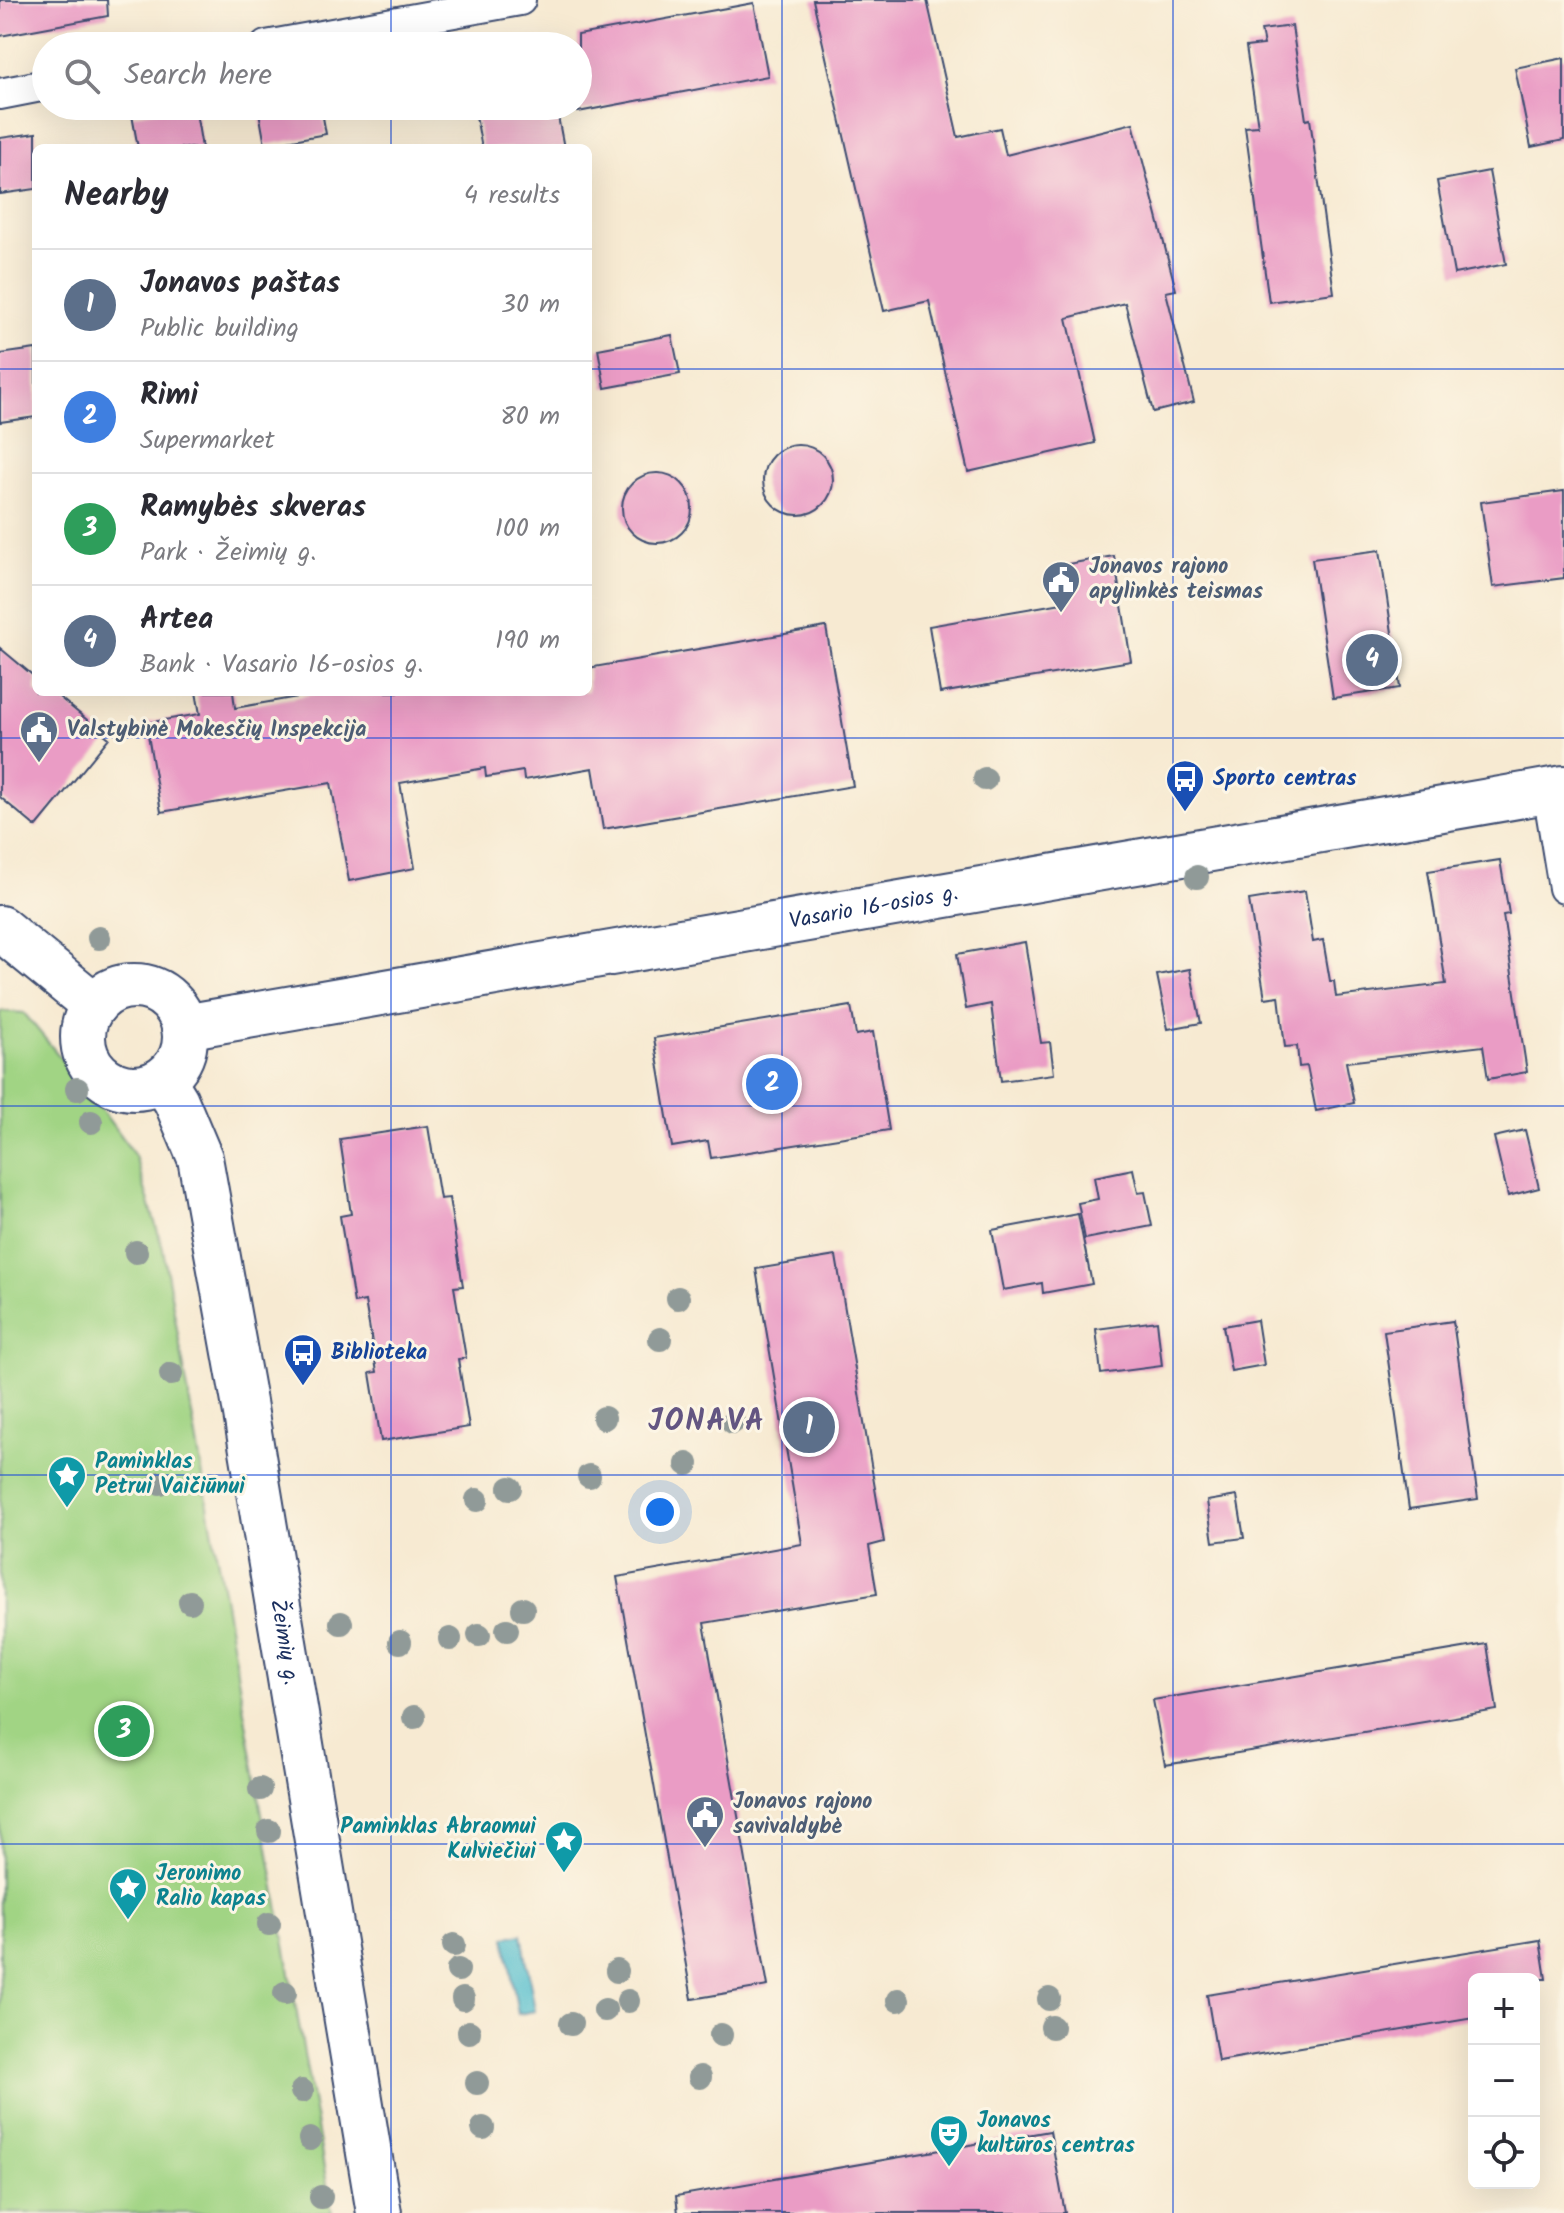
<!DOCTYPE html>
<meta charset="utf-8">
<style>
body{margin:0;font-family:Kalam,sans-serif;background:#f2f2f3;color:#2b2b33}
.controls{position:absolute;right:24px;bottom:24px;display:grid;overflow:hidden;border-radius:12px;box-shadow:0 8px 32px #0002}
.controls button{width:72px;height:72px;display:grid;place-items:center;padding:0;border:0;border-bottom:2px solid #e1e1e2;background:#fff;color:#2b2b33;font:40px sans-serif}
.you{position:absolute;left:660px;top:1512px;width:28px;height:28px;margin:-20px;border:6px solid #fff;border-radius:50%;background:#1a73e8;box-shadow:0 0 0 12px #1a73e833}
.badge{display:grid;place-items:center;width:52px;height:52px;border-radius:50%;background:#111827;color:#fff;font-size:26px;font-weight:700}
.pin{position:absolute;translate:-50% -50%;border:4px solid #fff;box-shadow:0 2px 8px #0006}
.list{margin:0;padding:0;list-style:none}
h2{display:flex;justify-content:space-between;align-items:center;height:104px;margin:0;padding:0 32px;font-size:34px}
h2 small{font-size:26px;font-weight:400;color:#7c7c81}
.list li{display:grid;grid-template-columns:52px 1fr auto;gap:24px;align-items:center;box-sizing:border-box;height:112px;padding:0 32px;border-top:2px solid #e1e1e2}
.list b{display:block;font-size:30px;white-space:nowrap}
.list p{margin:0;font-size:26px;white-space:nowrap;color:#7c7c81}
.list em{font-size:26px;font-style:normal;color:#7c7c81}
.icon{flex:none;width:44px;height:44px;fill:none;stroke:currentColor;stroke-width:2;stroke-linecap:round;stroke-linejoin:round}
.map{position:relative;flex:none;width:1564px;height:2213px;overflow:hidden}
.search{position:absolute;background:#fff;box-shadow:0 8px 32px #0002;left:32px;top:32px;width:560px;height:88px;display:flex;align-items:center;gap:20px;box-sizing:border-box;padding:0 28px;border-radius:44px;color:#7c7c81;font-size:30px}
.panel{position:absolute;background:#fff;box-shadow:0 8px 32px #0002;left:32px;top:144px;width:560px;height:552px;border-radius:12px}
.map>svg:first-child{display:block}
.green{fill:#a1d484;stroke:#5e8271;stroke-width:2}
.water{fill:#53bece;stroke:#377696;stroke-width:2}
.building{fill:#ea9cc5}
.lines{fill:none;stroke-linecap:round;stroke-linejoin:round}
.street-casing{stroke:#3c4b6f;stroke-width:34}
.secondary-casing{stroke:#3c4b6f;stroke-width:48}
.primary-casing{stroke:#3c4b6f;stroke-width:48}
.street{stroke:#fff;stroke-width:30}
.secondary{stroke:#fff;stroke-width:44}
.primary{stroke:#fff;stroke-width:44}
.tree{fill:#909a98}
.grid{fill:none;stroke:#1d4ed8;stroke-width:2;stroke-opacity:0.55}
.labels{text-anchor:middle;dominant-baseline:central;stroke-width:6;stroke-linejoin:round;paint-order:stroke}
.service-label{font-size:22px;font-weight:bold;fill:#4e5e75;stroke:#fcf5e5;text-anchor:start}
.transit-label{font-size:22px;font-weight:bold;fill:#164399;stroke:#fcf5e5;text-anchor:start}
.street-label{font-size:22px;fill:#1b2f5e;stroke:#fcf5e5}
.culture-label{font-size:22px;font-weight:bold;fill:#0d838f;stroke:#fcf5e5;text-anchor:start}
.district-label{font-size:30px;font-weight:bold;letter-spacing:2px;fill:#635582;stroke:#fcf5e5}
</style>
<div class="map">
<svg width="1564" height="2213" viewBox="0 0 1564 2213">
<rect width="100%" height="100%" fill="#fcf5e5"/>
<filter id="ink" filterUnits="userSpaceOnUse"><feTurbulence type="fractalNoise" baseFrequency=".0125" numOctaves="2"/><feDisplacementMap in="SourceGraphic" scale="16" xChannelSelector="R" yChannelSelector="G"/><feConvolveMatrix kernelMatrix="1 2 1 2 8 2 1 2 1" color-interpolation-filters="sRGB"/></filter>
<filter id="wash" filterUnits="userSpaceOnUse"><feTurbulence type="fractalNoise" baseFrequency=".006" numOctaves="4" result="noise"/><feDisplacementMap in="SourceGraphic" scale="32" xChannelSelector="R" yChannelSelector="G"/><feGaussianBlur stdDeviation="1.8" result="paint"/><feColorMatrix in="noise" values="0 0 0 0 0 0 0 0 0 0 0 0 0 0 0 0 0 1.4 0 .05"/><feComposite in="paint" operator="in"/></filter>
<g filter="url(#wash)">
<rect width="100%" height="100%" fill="#f7ead2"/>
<!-- green -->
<path class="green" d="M0 1011 24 1013 85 1087 135 1156 163 1249 332 2213H0Z"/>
<!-- water -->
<path class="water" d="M522 1934 535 2011 518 2014 505 1937Z"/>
<g id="blocks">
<!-- building -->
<g class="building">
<path d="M0 0H107L108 16 0 36Z"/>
<path d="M813 0H927L958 137 1000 128 1006 155 1133 123 1176 290 1166 292 1194 402 1153 412 1125 303 1067 318 1095 443 968 472 929 301 884 311Z"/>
<path d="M754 3 768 76 578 112V35Z"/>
<path d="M1292 26 1306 120 1310 119 1334 293 1269 302 1245 127 1258 126 1246 47 1264 45 1261 30Z"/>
<path d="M1564 58V140L1531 147 1515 68Z"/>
<path d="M187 106H195L202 148H138L132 115Z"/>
<path d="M258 106H321L326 134 265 145Z"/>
<path d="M474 106H556L564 148H482Z"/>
<path d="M36 133V189L0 194V138Z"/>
<path d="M1489 171 1506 264 1454 274 1437 181Z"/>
<path d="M672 335 680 374 605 388 598 349Z"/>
<path d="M36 349V417L0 422V354Z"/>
<circle cx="798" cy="480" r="35"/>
<circle cx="657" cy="508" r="35"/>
<path d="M1564 491V578L1493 587 1481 502Z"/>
<path d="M1380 550 1400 688 1333 698 1312 559Z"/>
<path d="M1114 556 1131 661 940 693 929 626 1068 602 1062 565Z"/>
<path d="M826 627 853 786 603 829 593 768 524 780 523 771 486 777 485 768 400 783 415 868 349 881 331 783 161 812 146 723 200 714 196 692H233L235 708 326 692H588V668Z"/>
<path d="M0 648 36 678V692H53L109 738 36 827 0 797Z"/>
<path d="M1500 860 1509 914 1503 915 1527 1072 1488 1079 1483 1046 1346 1062 1354 1103 1316 1111 1307 1066 1299 1067 1297 1046 1285 1047 1279 996 1265 998 1249 900 1305 891 1313 942 1323 940 1330 981H1334L1336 997 1446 984 1428 871Z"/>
<path d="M1025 942 1041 1043 1050 1042 1054 1074 1001 1081 991 1004 966 1009 957 954Z"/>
<path d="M1190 969 1201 1023 1168 1029 1157 975Z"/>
<path d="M851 1006 856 1035 873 1032 889 1130 711 1158 708 1141 672 1147 654 1038Z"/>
<path d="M428 1126 440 1199 449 1198 463 1286 454 1287 466 1358 458 1359 469 1427 381 1441 370 1373 377 1372 365 1301 354 1303 340 1216 351 1214 340 1139Z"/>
<path d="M1525 1130 1539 1188 1508 1196 1494 1137Z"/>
<path d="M1133 1169 1138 1193 1145 1192 1152 1226 1085 1239 1078 1203 1098 1199 1094 1177Z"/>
<path d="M1078 1214 1092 1284 1043 1293 1042 1283 1003 1290 992 1230Z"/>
<path d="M836 1256 884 1542 869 1546 877 1594 704 1623 768 1986 692 1999 617 1577 802 1544 756 1269Z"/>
<path d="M1257 1320 1264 1365 1231 1371 1223 1326Z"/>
<path d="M1157 1321 1162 1366 1101 1374 1096 1329Z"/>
<path d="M1453 1321 1478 1499 1409 1509 1384 1331Z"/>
<path d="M1237 1496 1244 1538 1213 1542 1207 1501Z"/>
<path d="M1487 1644 1497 1710 1165 1765 1153 1700Z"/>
<path d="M1540 1940 1546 1979H1474V2018L1218 2061 1207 1995Z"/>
<path d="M1050 2131 1065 2213H678L676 2196Z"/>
</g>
</g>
</g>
<g filter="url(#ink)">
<use href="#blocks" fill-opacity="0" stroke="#3c4b6f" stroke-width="2"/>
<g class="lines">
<defs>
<g id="street">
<path d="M266 46 520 0"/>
<path d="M0 94 46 85"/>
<path d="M1548 791 1564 888"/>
</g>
<g id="secondary">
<path id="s1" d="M184 1027 1564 788"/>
</g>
<g id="primary">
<path d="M0 928 94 1005"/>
<circle cx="134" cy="1037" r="51"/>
<path id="s2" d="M163 1080 176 1101 200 1158 244 1402 379 2213"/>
</g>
</defs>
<!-- street casing -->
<use href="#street" class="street-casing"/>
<!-- secondary casing -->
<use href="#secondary" class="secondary-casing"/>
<!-- primary casing -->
<use href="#primary" class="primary-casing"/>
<!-- street -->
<use href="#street" class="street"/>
<!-- secondary -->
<use href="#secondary" class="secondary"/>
<!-- primary -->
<use href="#primary" class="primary"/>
</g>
<!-- trees -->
<g class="tree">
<circle cx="985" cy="779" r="12"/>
<circle cx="1197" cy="877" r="12"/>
<circle cx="99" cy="938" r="12"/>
<circle cx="77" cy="1089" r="12"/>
<circle cx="91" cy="1122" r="12"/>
<circle cx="136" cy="1252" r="12"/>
<circle cx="678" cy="1298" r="12"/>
<circle cx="660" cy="1339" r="12"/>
<circle cx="171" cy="1374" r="12"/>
<circle cx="604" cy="1418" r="12"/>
<circle cx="733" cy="1422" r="12"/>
<circle cx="687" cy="1464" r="12"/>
<circle cx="589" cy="1476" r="12"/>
<circle cx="160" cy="1483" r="12"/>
<circle cx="510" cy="1488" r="12"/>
<circle cx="477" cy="1500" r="12"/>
<circle cx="190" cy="1602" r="12"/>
<circle cx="523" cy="1609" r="12"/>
<circle cx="341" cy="1623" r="12"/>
<circle cx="507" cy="1630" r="12"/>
<circle cx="479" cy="1635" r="12"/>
<circle cx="450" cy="1639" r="12"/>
<circle cx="400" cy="1642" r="12"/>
<circle cx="414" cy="1717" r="12"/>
<circle cx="260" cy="1789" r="12"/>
<circle cx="269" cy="1831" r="12"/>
<circle cx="269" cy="1924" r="12"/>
<circle cx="454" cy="1945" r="12"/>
<circle cx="458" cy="1970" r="12"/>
<circle cx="617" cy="1971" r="12"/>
<circle cx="285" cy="1993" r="12"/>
<circle cx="463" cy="1999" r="12"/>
<circle cx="1049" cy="1999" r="12"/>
<circle cx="898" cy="2000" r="12"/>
<circle cx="628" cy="2001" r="12"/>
<circle cx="605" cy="2010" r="12"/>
<circle cx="571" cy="2024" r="12"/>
<circle cx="1052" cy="2027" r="12"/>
<circle cx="469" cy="2032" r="12"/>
<circle cx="721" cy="2035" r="12"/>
<circle cx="700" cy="2077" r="12"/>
<circle cx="477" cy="2083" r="12"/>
<circle cx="302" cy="2091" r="12"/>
<circle cx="483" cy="2128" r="12"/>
<circle cx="310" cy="2139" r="12"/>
<circle cx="321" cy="2197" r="12"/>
</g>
</g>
<!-- grid -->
<path class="grid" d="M391 0V46M782 0V2213M1173 0V2213M391 106V148M0 369H36M588 369H1564M391 692V2213M0 738H1564M0 1106H1564M0 1475H1564M0 1844H1564"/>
<!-- icons -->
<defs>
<symbol id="civic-pin" viewBox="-11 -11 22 30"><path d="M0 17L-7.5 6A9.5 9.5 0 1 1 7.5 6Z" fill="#5c6f8a" stroke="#fcf5e5"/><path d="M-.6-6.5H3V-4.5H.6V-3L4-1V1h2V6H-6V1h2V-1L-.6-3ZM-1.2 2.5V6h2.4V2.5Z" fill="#fff"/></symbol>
<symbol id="bus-pin" viewBox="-11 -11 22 30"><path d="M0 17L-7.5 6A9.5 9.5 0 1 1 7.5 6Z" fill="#1a4fb4" stroke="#fcf5e5"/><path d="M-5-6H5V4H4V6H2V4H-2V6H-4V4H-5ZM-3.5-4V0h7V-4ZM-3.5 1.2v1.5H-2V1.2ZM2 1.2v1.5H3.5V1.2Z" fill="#fff"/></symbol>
<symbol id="sight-pin" viewBox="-11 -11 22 30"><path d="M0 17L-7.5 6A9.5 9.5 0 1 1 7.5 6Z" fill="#0f9aa8" stroke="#fcf5e5"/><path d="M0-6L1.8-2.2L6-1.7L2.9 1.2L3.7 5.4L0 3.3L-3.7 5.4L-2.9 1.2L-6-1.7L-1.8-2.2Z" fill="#fff"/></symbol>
<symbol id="theatre-pin" viewBox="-11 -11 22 30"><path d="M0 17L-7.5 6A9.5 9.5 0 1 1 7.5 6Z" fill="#0f9aa8" stroke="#fcf5e5"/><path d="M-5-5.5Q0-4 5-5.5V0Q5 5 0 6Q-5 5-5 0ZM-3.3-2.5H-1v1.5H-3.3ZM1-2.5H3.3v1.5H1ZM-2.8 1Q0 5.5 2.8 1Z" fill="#fff"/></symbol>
</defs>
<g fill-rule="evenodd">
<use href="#civic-pin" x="1039" y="558" width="44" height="60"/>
<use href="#civic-pin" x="17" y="708" width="44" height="60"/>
<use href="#bus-pin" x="1163" y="757" width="44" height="60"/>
<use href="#bus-pin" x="281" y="1331" width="44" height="60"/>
<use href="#sight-pin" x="45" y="1453" width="44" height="60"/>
<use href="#civic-pin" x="683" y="1793" width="44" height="60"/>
<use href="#sight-pin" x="542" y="1818" width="44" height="60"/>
<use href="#sight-pin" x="106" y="1865" width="44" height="60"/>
<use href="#theatre-pin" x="927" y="2112" width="44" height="60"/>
</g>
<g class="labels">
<!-- service labels -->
<g class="service-label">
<text x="1089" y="567">Jonavos rajono<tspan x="1089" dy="25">apylinkės teismas</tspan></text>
<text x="67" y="730">Valstybinė Mokesčių Inspekcija</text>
<text x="733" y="1802">Jonavos rajono<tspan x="733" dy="25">savivaldybė</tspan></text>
</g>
<!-- transit labels -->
<g class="transit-label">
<text x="1213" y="779">Sporto centras</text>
<text x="331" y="1353">Biblioteka</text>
</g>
<!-- street labels -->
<g class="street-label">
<text stroke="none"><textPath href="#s1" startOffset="700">Vasario 16-osios g.</textPath></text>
<text stroke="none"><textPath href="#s2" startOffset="578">Žeimių g.</textPath></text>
</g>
<!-- culture labels -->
<g class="culture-label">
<text x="95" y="1462">Paminklas<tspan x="95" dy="25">Petrui Vaičiūnui</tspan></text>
<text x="536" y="1827" text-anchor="end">Paminklas Abraomui<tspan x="536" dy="25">Kulviečiui</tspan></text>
<text x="156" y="1874">Jeronimo<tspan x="156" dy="25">Ralio kapas</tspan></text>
<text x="977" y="2121">Jonavos<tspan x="977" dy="25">kultūros centras</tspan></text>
</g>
<!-- district labels -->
<g class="district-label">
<text x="707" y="1422">JONAVA</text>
</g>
</g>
</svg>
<div class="controls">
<button>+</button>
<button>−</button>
<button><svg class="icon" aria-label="locate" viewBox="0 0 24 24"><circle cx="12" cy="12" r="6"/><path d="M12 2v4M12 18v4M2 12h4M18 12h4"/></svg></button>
</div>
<div class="you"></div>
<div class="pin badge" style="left:809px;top:1427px;background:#5c6f8a">1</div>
<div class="pin badge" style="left:772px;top:1084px;background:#3f7fe0">2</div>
<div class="pin badge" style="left:124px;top:1731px;background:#2e9e5b">3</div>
<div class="pin badge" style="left:1372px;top:660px;background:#5c6f8a">4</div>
<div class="search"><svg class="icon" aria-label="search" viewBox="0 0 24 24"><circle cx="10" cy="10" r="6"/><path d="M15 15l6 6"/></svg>Search here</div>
<section class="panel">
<h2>Nearby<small>4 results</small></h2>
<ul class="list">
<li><span class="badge" style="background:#5c6f8a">1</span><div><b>Jonavos paštas</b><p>Public building</p></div><em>30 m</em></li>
<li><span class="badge" style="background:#3f7fe0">2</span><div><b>Rimi</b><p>Supermarket</p></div><em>80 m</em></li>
<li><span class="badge" style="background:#2e9e5b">3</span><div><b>Ramybės skveras</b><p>Park · Žeimių g.</p></div><em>100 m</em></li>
<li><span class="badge" style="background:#5c6f8a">4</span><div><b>Artea</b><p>Bank · Vasario 16-osios g.</p></div><em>190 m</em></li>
</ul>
</section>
</div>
